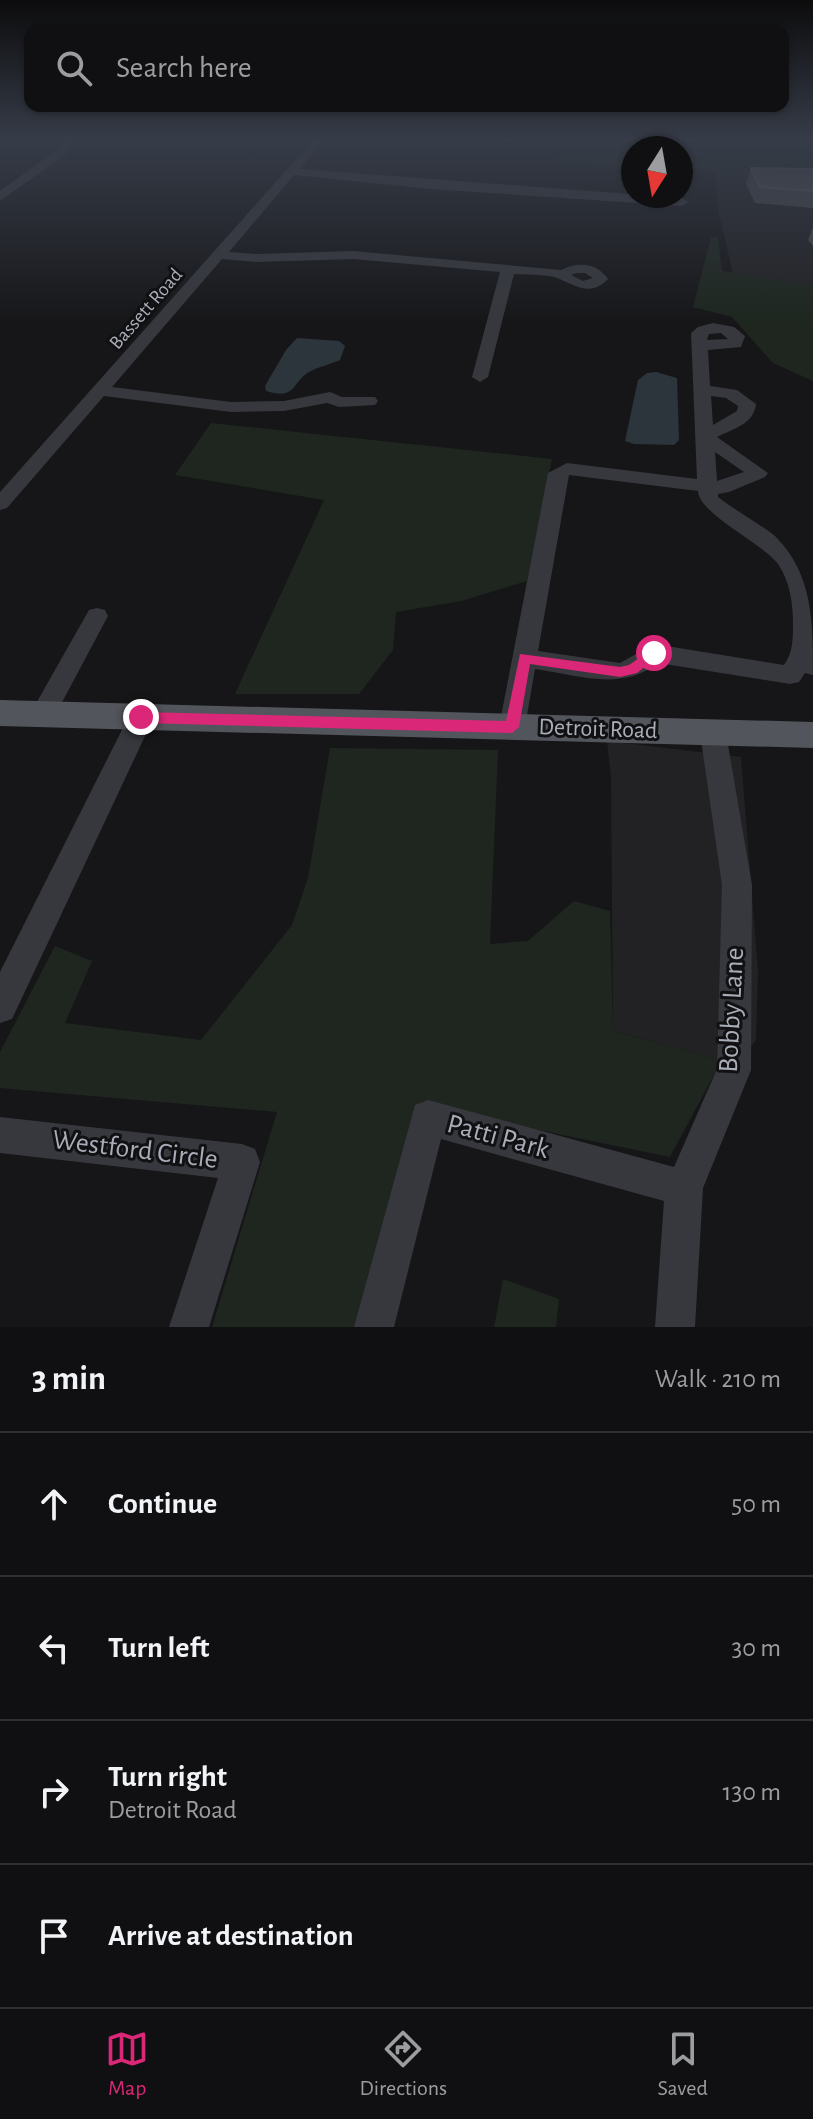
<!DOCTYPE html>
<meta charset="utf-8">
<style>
body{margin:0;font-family:"Alegreya Sans",sans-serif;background:#19191b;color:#f1f3f6}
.compass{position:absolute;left:621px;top:136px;width:72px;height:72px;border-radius:50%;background:#101012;box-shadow:0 2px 6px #0004;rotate:191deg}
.stop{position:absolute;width:24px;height:24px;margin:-18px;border:6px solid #db2777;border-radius:50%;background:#fff}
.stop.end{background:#db2777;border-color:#fff;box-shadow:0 2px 8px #0008}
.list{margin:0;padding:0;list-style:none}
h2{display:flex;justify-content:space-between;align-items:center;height:104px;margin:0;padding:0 32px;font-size:34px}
h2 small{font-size:26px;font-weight:400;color:#9c9d9f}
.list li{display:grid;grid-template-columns:52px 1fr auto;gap:24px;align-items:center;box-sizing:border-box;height:144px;padding:0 32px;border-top:2px solid #303032}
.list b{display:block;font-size:30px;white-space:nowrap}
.list p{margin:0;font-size:26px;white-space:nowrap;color:#9c9d9f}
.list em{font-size:26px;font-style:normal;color:#9c9d9f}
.icon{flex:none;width:44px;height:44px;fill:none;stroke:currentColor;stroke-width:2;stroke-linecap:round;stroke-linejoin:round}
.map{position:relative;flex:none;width:813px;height:1327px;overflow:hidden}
.search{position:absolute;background:#101012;box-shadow:0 2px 6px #0004;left:24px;right:24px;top:24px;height:88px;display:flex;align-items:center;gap:20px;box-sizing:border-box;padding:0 28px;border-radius:16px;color:#9c9d9f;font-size:30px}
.sheet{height:680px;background:#101012}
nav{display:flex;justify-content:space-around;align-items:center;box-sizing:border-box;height:112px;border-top:2px solid #303032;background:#101012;font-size:22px;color:#9c9d9f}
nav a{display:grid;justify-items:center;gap:4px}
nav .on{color:#db2777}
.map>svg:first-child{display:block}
.built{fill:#222225}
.green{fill:#1e261f}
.water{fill:#2c353c}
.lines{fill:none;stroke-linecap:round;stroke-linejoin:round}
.minor{fill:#37383d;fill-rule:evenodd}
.major{fill:#53555c;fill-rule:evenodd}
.wall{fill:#47494d}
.building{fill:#525359;stroke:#5f6168;stroke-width:2}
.route{fill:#db2777}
.labels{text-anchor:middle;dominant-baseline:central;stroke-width:6;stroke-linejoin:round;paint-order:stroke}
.far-street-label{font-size:20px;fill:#a8adb8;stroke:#111113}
.street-label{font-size:24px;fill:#a8adb8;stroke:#111113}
.near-street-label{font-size:28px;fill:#a8adb8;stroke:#111113}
</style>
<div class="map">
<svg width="813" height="1327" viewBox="0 0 813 1327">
<rect width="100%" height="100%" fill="#161618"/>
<!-- built -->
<g class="built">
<path d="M715 170 813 174V285L733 274 718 209Z"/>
<path d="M607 741 741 757 758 970 756 1040 742 1059 722 1060 613 1031 611 778Z"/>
</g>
<!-- green -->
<g class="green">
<path d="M565 139H813V174L681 170V148H633V167L557 163Z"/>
<path d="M711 237 718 238 722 271 813 285V381L773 363 732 317 693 307Z"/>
<path d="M211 423 552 459 527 581 461 601 396 612 393 650 359 694H235L324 500 175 475Z"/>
<path d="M330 748 498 750 490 944 528 941 574 901 610 911 613 1031 722 1060 670 1157 422 1106 363 1327H212L277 1112 0 1088V1052L55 946 92 961 65 1023 201 1040 292 925 308 878Z"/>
<path d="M503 1279 559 1299 556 1327H494Z"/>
</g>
<!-- water -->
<g class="water">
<path d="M297 338 339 341 345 346 340 360C331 364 318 367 309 372 290 384 297 400 266 391L265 386 286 350Z"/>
<path d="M656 372 677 378 679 440 674 445 634 444 625 441 638 380 647 373Z"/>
</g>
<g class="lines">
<!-- minor -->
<g class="minor">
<path d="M0 139H16L0 145Z"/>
<path d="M58 139 71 141 66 154 0 201V191L57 150 60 142Z"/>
<path d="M314 139H325L300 169 682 198 688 202 682 206 431 189 294 175 229 252 257 254 353 251 561 270C578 262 596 262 608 279 589 299 573 283 554 277 542 274 526 275 514 274L488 377 480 382 472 377 500 272 353 259 257 262 222 259 112 387 231 402 284 401 330 392 342 397H375L378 401 375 405 339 407 327 403 284 411 231 412 104 396 7 508 0 510V492ZM576 273H585L593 278 583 281 571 275Z"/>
<path d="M713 323 734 327 745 336 741 347 708 350 710 386 737 390 756 404C754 424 733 429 717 437L768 473 765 477 729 492 718 494V497C736 511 757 522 775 536 813 574 813 621 813 675L805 673 799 682 790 684 658 663C620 692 579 675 535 669L525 727 521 734 512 737 503 734 499 727 548 473 567 463 697 479 691 333 698 327ZM721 333 728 339 707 340 709 334ZM711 396 726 398 738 406 737 411 713 425ZM715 452 744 472 717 481ZM569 475 698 491C699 514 761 542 778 564 790 581 793 604 793 623 793 638 793 653 784 665L654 644 620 663 538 651Z"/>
<path d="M97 608 105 610 108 616 52 721 43 724 34 721 30 714 34 707 89 610Z"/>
<path d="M141 707 150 710 154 717 12 1019 0 1023V972L132 710Z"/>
<path d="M713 722 722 726 726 733 752 885 751 1070 703 1188 695 1327H655L664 1201 441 1139 394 1327H354L415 1105 428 1100 674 1167 717 1069 722 885 700 733 704 726Z"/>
<path d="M0 1117 242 1144 255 1149 260 1162 209 1327H169L218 1178 0 1153Z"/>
</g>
<!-- major -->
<path class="major" d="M0 700 813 722V748L0 726Z"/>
</g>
<!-- wall -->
<g class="wall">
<path d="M751 168 813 169V208L755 203 746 184Z"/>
<path d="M813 227V246L808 240Z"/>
</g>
<!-- building -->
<path class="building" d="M751 168 813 169V191L760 187Z"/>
<!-- sky -->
<linearGradient id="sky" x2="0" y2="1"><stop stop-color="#0c0c0d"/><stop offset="0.43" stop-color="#363c48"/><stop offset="1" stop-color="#363c48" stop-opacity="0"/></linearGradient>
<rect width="813" height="325" fill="url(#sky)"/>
<!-- route -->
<path class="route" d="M654 648 660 653 658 656 637 673 620 677 530 664 519 727 512 733 141 723 134 717 141 712 506 721 520 654 620 667 629 665Z"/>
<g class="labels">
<!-- far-street labels -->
<g class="far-street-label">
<text transform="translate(146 309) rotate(-49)">Bassett Road</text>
</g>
<!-- street labels -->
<g class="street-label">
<text transform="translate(598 729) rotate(2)">Detroit Road</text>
</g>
<!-- near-street labels -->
<g class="near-street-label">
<text transform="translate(732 1010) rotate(-87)">Bobby Lane</text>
<text transform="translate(498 1137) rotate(15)">Patti Park</text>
<text transform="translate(135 1150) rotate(7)">Westford Circle</text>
</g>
</g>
</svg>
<svg class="compass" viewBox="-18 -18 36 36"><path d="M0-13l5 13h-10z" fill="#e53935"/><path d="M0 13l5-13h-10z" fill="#9c9d9f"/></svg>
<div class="stop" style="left:654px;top:653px"></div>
<div class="stop end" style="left:141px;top:717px"></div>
<div class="search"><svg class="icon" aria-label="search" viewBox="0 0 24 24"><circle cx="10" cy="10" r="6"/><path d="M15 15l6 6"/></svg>Search here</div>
</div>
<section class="sheet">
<h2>3 min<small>Walk · 210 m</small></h2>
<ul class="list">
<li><svg class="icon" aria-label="ahead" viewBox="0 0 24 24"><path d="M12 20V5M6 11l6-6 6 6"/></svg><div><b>Continue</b></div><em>50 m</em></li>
<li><svg class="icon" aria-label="left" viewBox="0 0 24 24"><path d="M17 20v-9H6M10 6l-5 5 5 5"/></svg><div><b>Turn left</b></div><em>30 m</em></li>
<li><svg class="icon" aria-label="right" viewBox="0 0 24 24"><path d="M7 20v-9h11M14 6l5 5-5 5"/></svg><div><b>Turn right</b><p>Detroit Road</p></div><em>130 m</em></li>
<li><svg class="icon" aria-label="arrive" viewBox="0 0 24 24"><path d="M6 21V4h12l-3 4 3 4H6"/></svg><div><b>Arrive at destination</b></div></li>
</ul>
</section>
<nav>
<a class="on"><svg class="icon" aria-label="map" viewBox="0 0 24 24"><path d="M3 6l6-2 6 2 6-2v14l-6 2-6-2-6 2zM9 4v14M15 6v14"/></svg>Map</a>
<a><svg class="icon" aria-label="directions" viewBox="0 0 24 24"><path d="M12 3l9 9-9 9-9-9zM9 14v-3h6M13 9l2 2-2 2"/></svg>Directions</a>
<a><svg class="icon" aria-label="saved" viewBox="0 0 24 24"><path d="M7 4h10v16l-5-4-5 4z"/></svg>Saved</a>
</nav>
